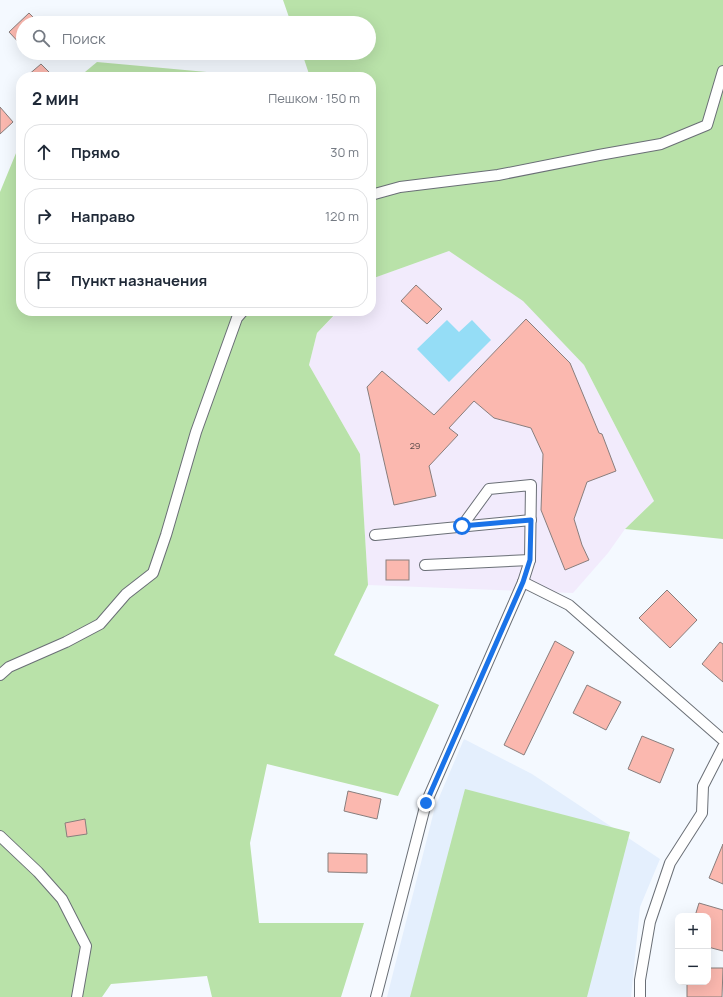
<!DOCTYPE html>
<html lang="ru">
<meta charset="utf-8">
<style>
body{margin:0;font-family:Manrope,sans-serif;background:#f6f6f7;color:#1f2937}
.controls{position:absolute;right:12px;bottom:12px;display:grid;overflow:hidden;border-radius:8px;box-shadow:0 4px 16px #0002}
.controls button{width:36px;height:36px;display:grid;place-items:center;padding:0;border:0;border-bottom:1px solid #e0e1e3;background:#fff;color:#1f2937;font:20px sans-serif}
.stop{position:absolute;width:12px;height:12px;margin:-9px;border:3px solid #1a73e8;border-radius:50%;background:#fff}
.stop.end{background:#1a73e8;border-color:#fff;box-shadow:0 1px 4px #0008}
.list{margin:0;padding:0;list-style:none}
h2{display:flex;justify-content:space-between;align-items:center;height:52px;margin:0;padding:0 16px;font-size:17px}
h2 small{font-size:13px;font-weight:400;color:#747a83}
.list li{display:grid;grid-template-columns:26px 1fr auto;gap:12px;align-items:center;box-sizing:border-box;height:56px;margin:0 8px 8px;padding:0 8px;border:1px solid #e0e1e3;border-radius:16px}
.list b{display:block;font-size:15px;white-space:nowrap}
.list em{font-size:13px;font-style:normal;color:#747a83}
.icon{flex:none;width:22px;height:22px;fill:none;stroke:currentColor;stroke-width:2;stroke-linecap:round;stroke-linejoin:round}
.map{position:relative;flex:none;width:723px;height:997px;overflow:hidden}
.search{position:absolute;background:#fff;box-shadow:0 4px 16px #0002;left:16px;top:16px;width:360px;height:44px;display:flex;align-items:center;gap:10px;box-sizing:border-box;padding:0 14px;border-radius:22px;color:#747a83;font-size:15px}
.panel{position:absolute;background:#fff;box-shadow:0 4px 16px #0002;left:16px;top:72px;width:360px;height:244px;border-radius:16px}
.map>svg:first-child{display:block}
.commercial{fill:#f2ebfc}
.built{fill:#e4effd}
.green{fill:#b9e2a9}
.water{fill:#95ddf6}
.building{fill:#fbb8af;stroke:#887e7d}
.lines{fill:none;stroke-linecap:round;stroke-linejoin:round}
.lane-casing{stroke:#6a6f76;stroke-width:12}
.lane{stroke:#fff;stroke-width:10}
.route{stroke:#1a73e8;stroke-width:5}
.labels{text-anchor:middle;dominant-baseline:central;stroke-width:3.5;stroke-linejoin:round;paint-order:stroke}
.number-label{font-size:9px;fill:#584949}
</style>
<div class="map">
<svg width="723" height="997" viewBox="0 0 723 997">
<rect width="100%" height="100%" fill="#f4f9ff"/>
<!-- commercial -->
<path class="commercial" d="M449 251 522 299 584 365 654 501 625 529 608 553 573 593 368 585 360 454 309 365 317 333 339 311H371V279Z"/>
<!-- built -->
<path class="built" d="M464 739 532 774 660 859 640 907 631 997H387L435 807Z"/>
<!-- green -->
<g class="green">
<path d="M283 0H723V539L625 529 654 501 584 365 523 301 449 251 371 279V77H310L302 53H369V23H291Z"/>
<path d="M97 62 261 77H79Z"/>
<path d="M21 141V311H338L317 333 309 365 360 454 368 585 334 655 439 705 398 796 267 764 250 843 259 923H364L341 997H212L207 976 111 984 102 997H0V192Z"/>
<path d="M465 789 630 832 587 997H410Z"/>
</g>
<!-- water -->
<path class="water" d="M447 320 459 332 472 320 491 340 449 382 417 349Z"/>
<!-- building -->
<g class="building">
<path d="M29 13 39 23H23V47L9 32Z"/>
<path d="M29 53H40L34 58Z"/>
<path d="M41 64 54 77H28L27 76Z"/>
<path d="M0 107 13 122 0 134Z"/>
<path d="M416 285 442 309 427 324 401 301Z"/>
<path d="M526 319 570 363 599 433 602 434 616 471 587 482 574 519 582 545 589 560 565 570 541 510 543 454 531 428 494 418 474 401 449 428 458 435 429 466 436 496 394 505 367 387 382 371 434 415Z"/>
<rect x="386" y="560" width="23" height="20"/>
<path d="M667 590 697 620 670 648 639 618Z"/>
<path d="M555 641 574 652 524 755 504 745Z"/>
<path d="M720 642 723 644V682L702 664Z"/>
<path d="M587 685 621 702 606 730 573 713Z"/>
<path d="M642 736 674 749 660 783 628 769Z"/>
<path d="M348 791 381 799 377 819 344 811Z"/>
<path d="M85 819 87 834 67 837 65 823Z"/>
<path d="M723 844V884L709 878Z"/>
<path d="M328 853 367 854V873L328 872Z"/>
<path d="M699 903 723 910V951L708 947V916H695Z"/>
<path d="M708 968H723L722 997H687V982H708Z"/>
</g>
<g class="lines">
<defs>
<g id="lane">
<path d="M371 195 400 187 498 175 599 155 661 144 707 125 723 71"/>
<path d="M375 535 531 520"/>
<path d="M425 565 530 560"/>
<path d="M523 582 569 605 723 740"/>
<path d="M0 675 9 667 66 642 100 624 126 594 153 573 166 535 196 432 237 318 243 311"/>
<path d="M0 836 38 872 62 899 86 946 77 997"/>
<path d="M376 997 426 803 523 582 530 560 531 485 489 489 462 526"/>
<path d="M640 997V980L650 922 670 863 702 813 703 786 723 747"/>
</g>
</defs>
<!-- lane casing -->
<use href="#lane" class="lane-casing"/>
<!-- lane -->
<use href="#lane" class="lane"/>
</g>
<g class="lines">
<!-- route -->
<path class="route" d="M426 803 523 582 530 560 531 520 462 526"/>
</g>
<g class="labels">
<!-- number labels -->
<g class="number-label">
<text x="415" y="445">29</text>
</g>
</g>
</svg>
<div class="controls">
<button>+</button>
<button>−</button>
</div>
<div class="stop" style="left:462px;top:526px"></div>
<div class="stop end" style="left:426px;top:803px"></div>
<div class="search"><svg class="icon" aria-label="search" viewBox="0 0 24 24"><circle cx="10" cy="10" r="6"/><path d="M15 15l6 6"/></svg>Поиск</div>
<section class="panel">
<h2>2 мин<small>Пешком · 150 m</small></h2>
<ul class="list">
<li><svg class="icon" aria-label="ahead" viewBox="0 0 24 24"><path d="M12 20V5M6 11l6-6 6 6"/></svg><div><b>Прямо</b></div><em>30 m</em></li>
<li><svg class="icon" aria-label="right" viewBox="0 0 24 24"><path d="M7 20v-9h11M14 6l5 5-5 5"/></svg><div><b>Направо</b></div><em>120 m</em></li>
<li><svg class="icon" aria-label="arrive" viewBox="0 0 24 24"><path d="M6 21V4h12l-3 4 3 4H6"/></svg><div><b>Пункт назначения</b></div></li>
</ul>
</section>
</div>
